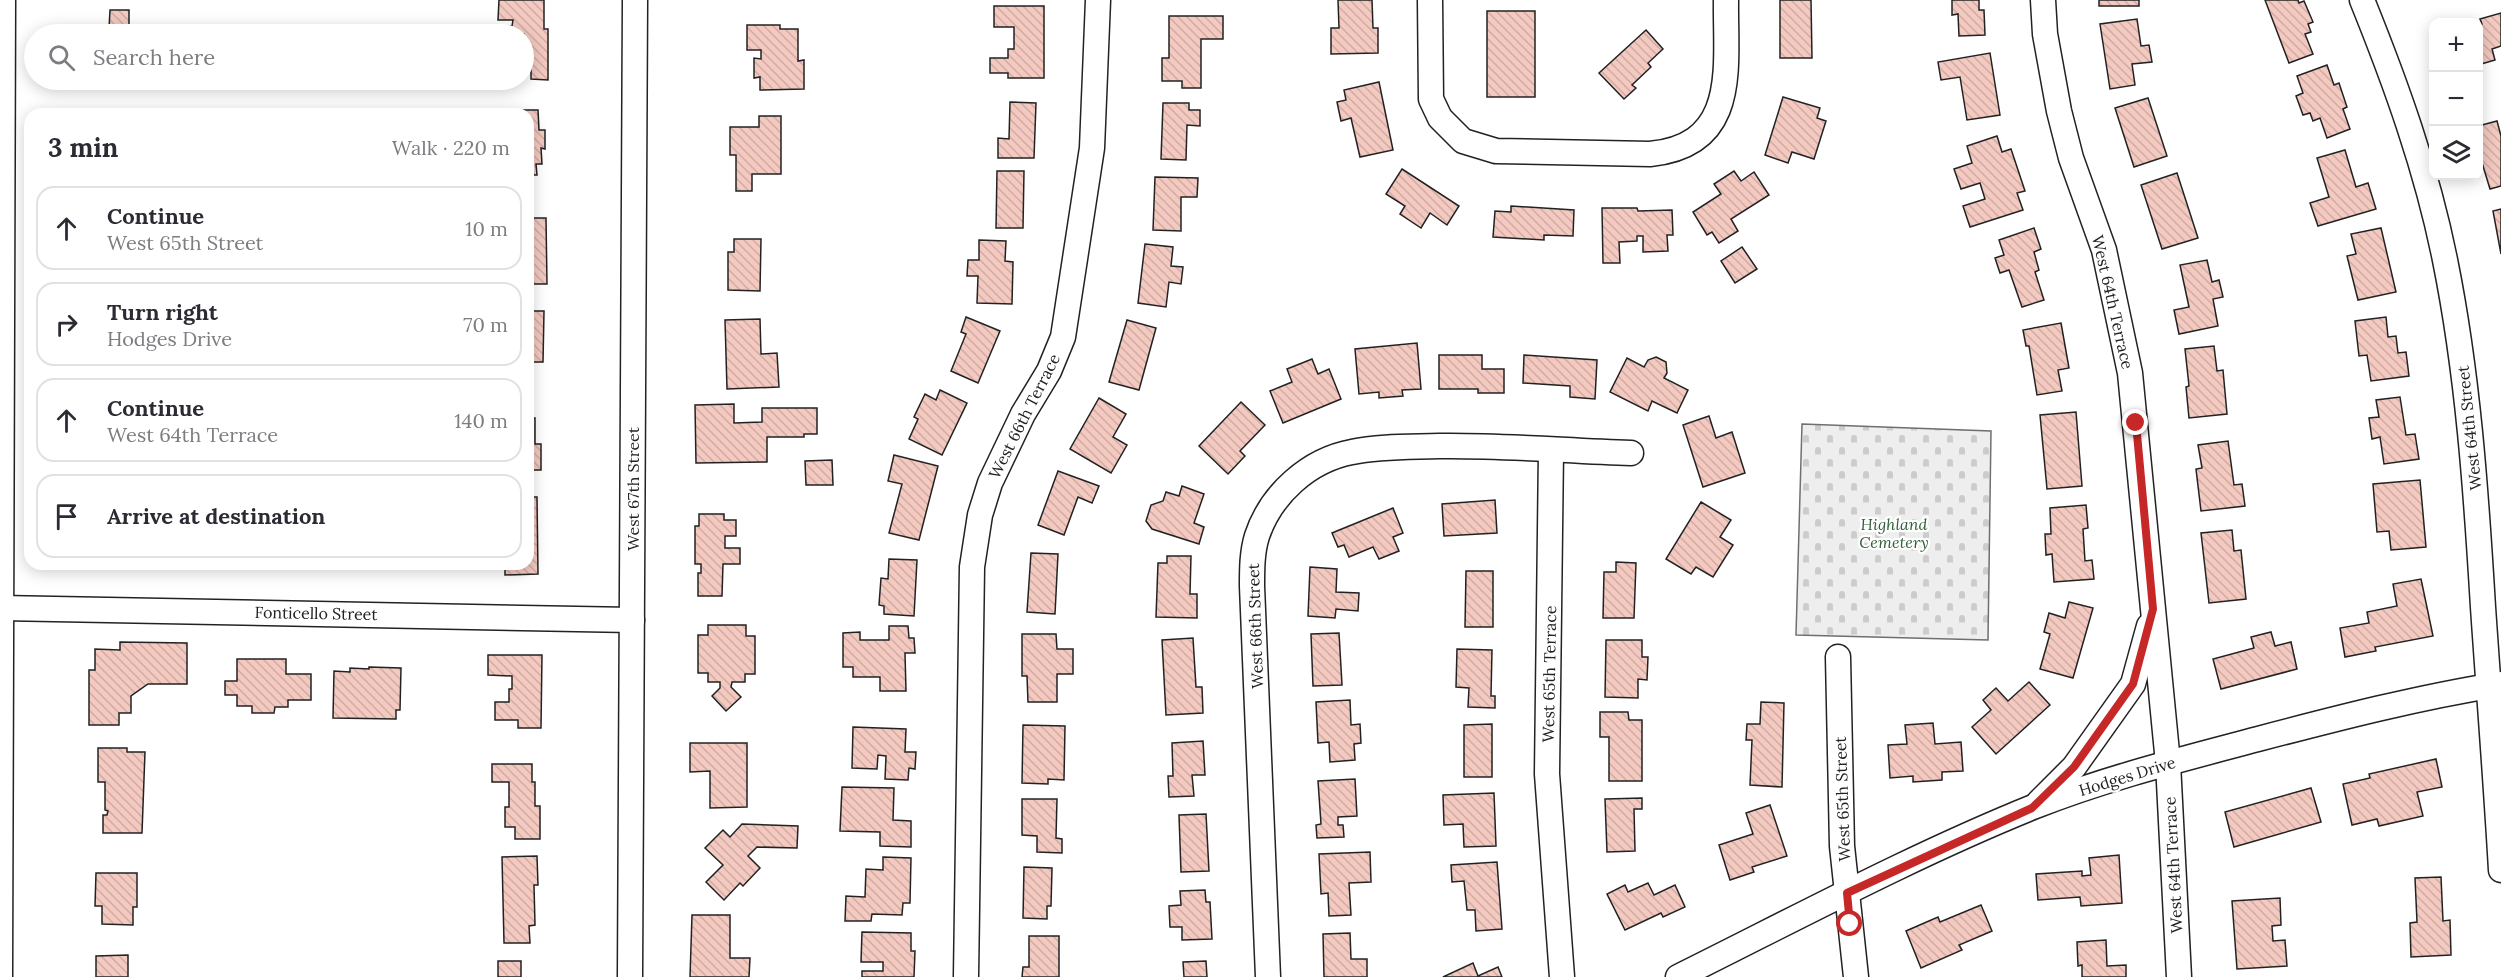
<!DOCTYPE html>
<meta charset="utf-8">
<style>
body{margin:0;font-family:Lora,serif;background:#f7f7f7;color:#2b2b33}
.controls{position:absolute;right:18px;top:18px;display:grid;overflow:hidden;border-radius:12px;box-shadow:0 3px 15px #0003}
.controls button{width:54px;height:54px;display:grid;place-items:center;padding:0;border:0;border-bottom:2px solid #e1e1e2;background:#fff;color:#2b2b33;font:30px sans-serif}
.stop{position:absolute;width:18px;height:18px;margin:-14px;border:4px solid #c62828;border-radius:50%;background:#fff}
.stop.end{background:#c62828;border-color:#fff;box-shadow:0 2px 6px #0008}
.list{margin:0;padding:0;list-style:none}
h2{display:flex;justify-content:space-between;align-items:center;height:78px;margin:0;padding:0 24px;font-size:26px}
h2 small{font-size:20px;font-weight:400;color:#7c7c81}
.list li{display:grid;grid-template-columns:39px 1fr auto;gap:18px;align-items:center;box-sizing:border-box;height:84px;margin:0 12px 12px;padding:0 12px;border:2px solid #e1e1e2;border-radius:18px}
.list b{display:block;font-size:22px;white-space:nowrap}
.list p{margin:0;font-size:20px;white-space:nowrap;color:#7c7c81}
.list em{font-size:20px;font-style:normal;color:#7c7c81}
.icon{flex:none;width:33px;height:33px;fill:none;stroke:currentColor;stroke-width:2;stroke-linecap:round;stroke-linejoin:round}
.map{position:relative;flex:none;width:2501px;height:977px;overflow:hidden}
.search{position:absolute;background:#fff;box-shadow:0 3px 15px #0003;left:24px;top:24px;width:510px;height:66px;display:flex;align-items:center;gap:15px;box-sizing:border-box;padding:0 21px;border-radius:33px;color:#7c7c81;font-size:22px}
.panel{position:absolute;background:#fff;box-shadow:0 3px 15px #0003;left:24px;top:108px;width:510px;height:462px;border-radius:18px}
.map>svg:first-child{display:block}
.cemetery{fill:url(#cemetery-stones);stroke:#6f6f6f;stroke-width:1.5}
.building{fill:url(#building-back-hatch);stroke:#222;stroke-width:1.5}
.lines{fill:none;stroke-linecap:round;stroke-linejoin:round}
.minor-casing{stroke:#222;stroke-width:27}
.minor{stroke:#fff;stroke-width:24}
.route{stroke:#c62828;stroke-width:8}
.labels{text-anchor:middle;dominant-baseline:central;stroke-width:4.5;stroke-linejoin:round;paint-order:stroke}
.street-label{font-size:16px;fill:#222;stroke:#fff}
.park-label{font-size:16px;font-style:italic;fill:#2f5e38;stroke:#fff}
</style>
<div class="map">
<svg width="2501" height="977" viewBox="0 0 2501 977">
<defs>
<pattern id="cemetery-stones" width="16" height="16" patternUnits="userSpaceOnUse" patternTransform="scale(1.5)"><rect width="16" height="16" fill="#eee"/><path d="M2 7V4a2 2 0 0 1 4 0v3zM10 15v-3a2 2 0 0 1 4 0v3z" fill="#ccc"/></pattern>
<pattern id="building-back-hatch" width="6" height="6" patternUnits="userSpaceOnUse" patternTransform="scale(1.5)"><rect width="6" height="6" fill="#f3c9c0"/><path d="M-1 5l2 2M0 0l6 6M5-1l2 2" fill="none" stroke="#d0aca5"/></pattern>
</defs>
<rect width="100%" height="100%" fill="#fff"/>
<!-- cemetery -->
<path class="cemetery" d="M1802 424 1991 431 1988 640 1796 635Z"/>
<!-- building -->
<g class="building">
<path d="M499 0H544V29H548V80L531 79V66H524V34H509V26H512L513 20H498Z"/>
<path d="M1338 0H1372L1373 28H1378V53L1331 54V28H1339Z"/>
<path d="M1780 0H1811L1812 58H1780Z"/>
<path d="M1952 0H1979V10H1984L1985 35 1959 36 1958 14 1952 15Z"/>
<rect x="2099" y="0" width="40" height="6"/>
<path d="M2265 0H2298L2299 3 2304 1 2313 22 2308 24 2311 32 2305 34 2313 54 2289 63Z"/>
<path d="M994 6H1044V78H1008V73H990V58H1008V49H1014V27H994Z"/>
<path d="M110 10H129V34H99V29H109Z"/>
<rect x="1487" y="11" width="48" height="86"/>
<path d="M2501 13V46L2492 49 2495 60 2478 65V25L2482 24 2480 19Z"/>
<path d="M1169 16H1223V39H1201V88H1182V81H1162V58H1169Z"/>
<path d="M2137 19 2141 46 2149 45 2152 62 2132 64 2135 85 2110 89 2100 24Z"/>
<path d="M747 25H780V29H798V61L804 60V89L760 90V77L754 78V58L761 59V50H747Z"/>
<path d="M1646 30 1663 49 1648 63 1651 67 1632 85 1636 88 1624 99 1599 73Z"/>
<path d="M1990 53 2000 115 1967 120 1960 77 1941 80 1938 62Z"/>
<path d="M2327 65 2334 85 2339 83 2347 107 2343 109 2350 129 2327 138 2320 118 2313 121 2310 113 2303 115 2296 96 2303 93 2297 76Z"/>
<path d="M1379 82 1393 150 1360 157 1351 118 1341 121 1337 102 1346 100 1344 90Z"/>
<path d="M1783 97 1820 108 1817 118 1826 121 1814 159 1792 152 1788 163 1765 155Z"/>
<path d="M2148 98 2167 156 2134 167 2115 108Z"/>
<path d="M1010 102 1036 103 1034 158H998V138L1009 139Z"/>
<path d="M1163 103H1189V110H1200V126L1187 125 1186 160 1161 159Z"/>
<path d="M516 110H538L539 130H545V149L541 148 542 164H536L537 175H528V114H516Z"/>
<path d="M759 116H781V174H752V191H736V155H730V127H759Z"/>
<path d="M2497 121 2501 136V186L2490 189 2480 156H2478V126Z"/>
<path d="M1997 136 2002 152 2011 149 2025 191 2017 193 2023 210 1970 227 1963 206 1985 199 1980 183 1961 189 1954 169 1972 163 1967 146Z"/>
<path d="M2345 150 2356 187 2368 183 2376 209 2318 226 2310 203 2329 197 2317 158Z"/>
<path d="M1402 169 1459 206 1447 225 1430 213 1421 228 1400 214 1405 206 1386 194Z"/>
<path d="M997 171H1024L1023 228H996Z"/>
<path d="M1734 171 1741 181 1754 172 1769 195 1731 219 1738 231 1719 243 1712 232 1707 235 1693 212 1721 194 1714 184Z"/>
<path d="M2177 173 2198 238 2162 249 2141 185Z"/>
<path d="M1155 177 1198 178 1197 197H1181V231L1153 230Z"/>
<path d="M1511 206 1574 210 1573 236 1544 235V240L1493 237 1495 211 1511 212Z"/>
<path d="M1602 208H1637L1638 211 1672 210 1673 235H1667L1668 251 1643 252V236H1637V241L1619 242 1620 263H1603Z"/>
<path d="M2501 209V254L2493 211Z"/>
<path d="M528 218H546L547 284H528Z"/>
<path d="M2034 228 2041 249 2034 252 2039 270 2035 272 2044 300 2022 307 2009 270 2000 273 1995 258 2004 255 1999 240Z"/>
<path d="M2381 228 2396 292 2358 300 2347 256 2356 254 2351 234Z"/>
<path d="M734 239H761L760 291 728 290V252H734Z"/>
<path d="M979 240 1006 241 1005 261 1013 262 1012 304 977 303 978 276H967L968 260H979Z"/>
<path d="M1145 244 1173 247 1171 266 1183 267 1181 284 1169 282 1166 307 1138 303Z"/>
<path d="M1742 247 1757 269 1735 283 1721 261Z"/>
<path d="M2207 260 2212 282 2219 280 2223 297 2213 299 2218 326 2179 334 2174 310 2189 307 2180 265Z"/>
<path d="M528 311H544L543 362H528Z"/>
<path d="M966 317 1000 331 978 383 951 371 966 334 961 332Z"/>
<path d="M2386 317 2388 337 2396 336 2398 353 2406 352 2409 376 2371 381 2367 355 2359 356 2355 321Z"/>
<path d="M760 319 761 354 777 353 779 387 727 389 725 320Z"/>
<path d="M1127 320 1156 328 1139 390 1109 382Z"/>
<path d="M2061 323 2069 368 2058 370 2062 391 2037 395 2029 346H2026L2023 330Z"/>
<path d="M1417 343 1421 389 1402 390 1403 396 1379 398V392L1359 394 1355 349Z"/>
<path d="M2214 346 2217 371 2223 370 2227 414 2189 418 2186 387 2189 386 2185 349Z"/>
<path d="M1439 355H1482V369H1504V393H1478V389H1439Z"/>
<path d="M1524 355 1597 360 1595 399 1570 397V386L1523 383Z"/>
<path d="M1656 357 1666 362 1667 373 1664 378 1688 390 1677 413 1652 401 1648 411 1610 392 1627 358 1644 367 1648 360Z"/>
<path d="M1312 359 1318 374 1329 369 1341 399 1283 423 1270 391 1292 382 1287 369Z"/>
<path d="M940 390 967 403 942 455 909 439 918 419 914 417 925 394 936 400Z"/>
<path d="M2400 397 2406 435 2415 434 2419 459 2384 464 2380 437 2372 439 2369 418 2379 417 2376 400Z"/>
<path d="M1099 398 1126 414 1113 437 1127 445 1111 473 1070 449Z"/>
<path d="M1241 402 1265 425 1240 451 1245 456 1228 474 1199 446Z"/>
<path d="M734 404V423L762 422V408H817V434H804V437H767V462L696 463 695 405Z"/>
<path d="M2076 412 2082 486 2047 489 2040 415Z"/>
<path d="M1709 416 1716 438 1732 432 1745 473 1703 487 1683 425Z"/>
<path d="M528 418H535V444H541V470H528Z"/>
<path d="M2228 441 2234 485 2242 484 2245 506 2201 511 2196 469 2202 468 2198 445Z"/>
<path d="M894 455 938 466 919 540 889 533 902 484 888 481Z"/>
<path d="M832 460 833 485H806L805 461Z"/>
<path d="M1058 471 1099 486 1092 503 1078 497 1064 535 1038 525Z"/>
<path d="M2420 480 2426 547 2391 550 2389 531 2377 532 2373 484Z"/>
<path d="M1182 486 1204 494 1194 523 1204 527 1199 544 1152 529 1146 521 1151 505 1163 501 1166 492 1179 496Z"/>
<path d="M528 497H537L538 574 505 575V564H528Z"/>
<path d="M1495 500 1497 533 1444 536 1442 504Z"/>
<path d="M1701 502 1731 520 1720 537 1733 545 1713 577 1696 567 1691 574 1666 559Z"/>
<path d="M2086 505 2088 528 2083 529 2085 561 2092 560 2094 579 2054 582 2052 554 2046 555 2045 534H2051L2050 508Z"/>
<path d="M1393 508 1403 533 1393 537 1399 551 1379 559 1373 547 1349 557 1344 545 1338 547 1332 533Z"/>
<path d="M699 514H724V520H736V536H725V548H740V564H723L722 596H698V573H701V564H695V526H699Z"/>
<path d="M2232 530 2234 551 2241 550 2246 599 2209 603 2201 533Z"/>
<path d="M1031 553 1058 554 1055 614 1027 612Z"/>
<path d="M1167 556H1191L1190 594H1197V618L1156 617 1158 563H1167Z"/>
<path d="M889 559 917 560 914 616 884 614V606L879 605 881 578 888 579Z"/>
<path d="M1616 562 1636 563 1634 618H1603L1604 572H1616Z"/>
<path d="M1310 567 1337 569 1336 592 1359 593 1358 611 1336 609 1335 618 1308 616Z"/>
<path d="M1466 571H1493V627H1465Z"/>
<path d="M2421 579 2433 636 2375 647 2376 651 2345 657 2340 628 2369 623 2367 612 2397 606 2393 584Z"/>
<path d="M2069 602 2093 608 2073 678 2040 669 2050 634 2044 632 2049 613 2065 618Z"/>
<path d="M708 625H746V636H755V674H745V682H732L731 687 741 697 726 711 712 696 720 688V682H708V673H698V635H708Z"/>
<path d="M889 626H908L909 638H914L915 653H905L906 691H880V677H853V667H843V633L860 632V640H889Z"/>
<path d="M2271 632 2275 646 2291 642 2297 669 2221 689 2213 659 2254 648 2251 637Z"/>
<path d="M1339 633 1342 685 1313 686 1311 634Z"/>
<path d="M1022 634H1056L1057 649H1073V674H1057V702H1028L1027 676H1022Z"/>
<path d="M1193 638 1196 687H1202L1203 713 1166 715 1162 640Z"/>
<path d="M1606 640H1642V657H1648L1647 680 1638 679V698L1605 697Z"/>
<path d="M120 642 187 643V684H148L131 696V713H119V725H89V670H95V649L120 650Z"/>
<path d="M1457 649 1492 650 1491 696H1495V708L1468 707 1469 688 1456 687Z"/>
<path d="M488 655H542L541 728H518V720H495V702H509V689H512V676L488 675Z"/>
<path d="M237 659H286V674H311V700H288V707H275L274 713H252V706H237V695H225V681H237Z"/>
<path d="M369 667 401 668 400 710H396V719L333 718 334 671 350 672V668L369 669Z"/>
<path d="M2029 682 2050 705 1996 754 1972 727 1991 710 1983 700 1996 688 2008 701Z"/>
<path d="M1350 700 1351 725 1360 724 1361 743 1354 744 1355 760 1330 762 1329 742 1318 743 1316 702Z"/>
<path d="M1761 702 1784 703 1782 787 1750 785 1752 740H1746L1747 724H1760Z"/>
<path d="M1600 712H1628L1629 720H1642V781H1609V737H1600Z"/>
<path d="M1933 723 1935 744 1961 742 1963 771 1942 772V780L1913 782V776L1890 778 1888 745 1907 744 1905 725Z"/>
<path d="M1492 724V777H1464V725Z"/>
<path d="M1023 725 1065 726 1064 780 1048 779V784L1022 783Z"/>
<path d="M853 727 906 729 905 752H916L915 769 909 768 908 780 885 779 886 756 878 755 877 769 852 768Z"/>
<path d="M1203 741 1205 775H1192L1194 796 1169 797 1168 776H1173L1172 743Z"/>
<path d="M690 743H747V807L710 808V771L690 772Z"/>
<path d="M98 748H127V752H145L142 833H103V815H107L108 811 105 810V782H98Z"/>
<path d="M2436 759 2442 787 2417 792 2423 816 2379 826 2377 819 2352 825 2343 784 2370 778 2369 774Z"/>
<path d="M492 764H532V782H535V806H540V839H515V827H505V807H509V782H492Z"/>
<path d="M1355 779 1357 816 1338 817V825H1343L1344 837 1317 838 1316 825 1321 824 1318 781Z"/>
<path d="M842 787 894 788 893 820 911 821V847L880 846V832L840 831Z"/>
<path d="M2311 788 2321 822 2234 847 2225 812Z"/>
<path d="M1494 793 1496 846 1464 847 1463 824 1444 825 1443 795Z"/>
<path d="M1642 798V809H1634L1635 851 1607 852 1605 799Z"/>
<path d="M1022 799H1057L1056 838 1062 839V853L1037 852V836L1022 835Z"/>
<path d="M1770 805 1787 856 1752 867 1754 872 1730 880 1719 845 1753 834 1746 813Z"/>
<path d="M1206 814 1209 871 1181 872 1179 815Z"/>
<path d="M742 824 798 826 797 848 757 847 748 856 760 868 743 886 740 883 724 900 706 882 723 865 705 848 723 830 730 837Z"/>
<path d="M1370 852 1371 882 1349 883 1351 915 1329 916 1328 893 1321 894 1319 854Z"/>
<path d="M2119 855 2122 903 2081 906 2080 897 2038 900 2036 874 2082 871V876L2091 875 2089 858Z"/>
<path d="M537 856 538 885H534L535 925 529 926 530 943H504L502 857Z"/>
<path d="M883 857 911 858 910 903H903L902 915 872 914 871 921H845L846 896 865 897 866 869 883 870Z"/>
<path d="M1497 862 1502 929 1476 931 1475 910H1467L1464 881 1452 882 1451 865Z"/>
<path d="M1024 867 1052 868 1051 906H1047V919L1023 918Z"/>
<path d="M96 873H137V907H133V925L102 924V906H95Z"/>
<path d="M2441 877 2443 921 2450 920 2451 955 2411 957 2410 923 2417 922 2415 878Z"/>
<path d="M1648 883 1654 895 1675 885 1685 907 1663 917 1661 913 1625 930 1607 894 1625 885 1628 892Z"/>
<path d="M1205 890 1206 902H1210L1212 939 1182 940V927H1170L1169 906 1181 905 1180 891Z"/>
<path d="M2280 898 2281 925 2272 926 2273 941 2285 940 2287 966 2237 969 2232 901Z"/>
<path d="M1981 905 1992 931 1959 945 1962 950 1921 968 1906 931 1938 917 1940 922Z"/>
<path d="M692 915H730V958H750L749 977H690Z"/>
<path d="M862 932 911 933V951H915L914 977H862V971H883V962H861Z"/>
<path d="M1350 933 1351 959H1367V977H1324L1323 934Z"/>
<path d="M1029 936H1059V977H1022L1023 967H1029Z"/>
<path d="M2106 940 2107 966 2126 965V977H2082V965L2078 966 2077 942Z"/>
<path d="M128 955V977H96V956Z"/>
<rect x="498" y="961" width="23" height="16"/>
<path d="M1206 961 1207 977H1184L1183 962Z"/>
<path d="M1473 963 1478 976 1498 967 1502 977H1443Z"/>
</g>
<g class="lines">
<defs>
<g id="minor">
<path d="M1430 0 1431 99 1440 118 1463 141 1496 151 1650 154C1740 145 1725 67 1726 0"/>
<path d="M2043 0 2045 34 2059 111 2071 158 2104 250 2130 373 2168 763 2179 977"/>
<path d="M2362 0C2396 84 2427 170 2445 260 2468 374 2476 490 2483 607 2489 695 2496 782 2501 870"/>
<path d="M1551 450 1547 774 1562 977"/>
<path d="M0 608 632 620"/>
<path d="M1838 657 1842 846 1856 977"/>
<path d="M2039 802 2074 767 2133 684 2149 626"/>
<path d="M0 977 3 0"/>
<path d="M630 977 635 0"/>
<path d="M966 977 972 567 980 515 990 483 1023 414 1049 371 1063 337 1092 148 1098 0"/>
<path d="M1268 977 1252 586C1252 569 1252 552 1257 536 1271 494 1309 460 1352 452 1380 446 1410 447 1439 446 1503 445 1567 451 1631 453"/>
<path d="M1678 977C1795 919 1912 856 2033 807 2106 778 2183 759 2258 739 2338 718 2419 697 2501 684"/>
</g>
</defs>
<!-- minor casing -->
<use href="#minor" class="minor-casing"/>
<!-- minor -->
<use href="#minor" class="minor"/>
</g>
<g class="lines">
<!-- route -->
<path class="route" d="M1850 924 1847 893 2032 808 2074 767 2133 684 2153 609 2136 423"/>
</g>
<g class="labels">
<!-- street labels -->
<g class="street-label">
<text transform="translate(2113 302) rotate(77)">West 64th Terrace</text>
<text transform="translate(1024 416) rotate(-63)">West 66th Terrace</text>
<text transform="translate(2469 428) rotate(-96)">West 64th Street</text>
<text transform="translate(633 489) rotate(-90)">West 67th Street</text>
<text transform="translate(316 613) rotate(1)">Fonticello Street</text>
<text transform="translate(1255 626) rotate(-92)">West 66th Street</text>
<text transform="translate(1549 674) rotate(-89)">West 65th Terrace</text>
<text transform="translate(2127 776) rotate(-17)">Hodges Drive</text>
<text transform="translate(1842 799) rotate(-92)">West 65th Street</text>
<text transform="translate(2173 865) rotate(-93)">West 64th Terrace</text>
</g>
<!-- park labels -->
<g class="park-label">
<text x="1894" y="524">Highland<tspan x="1894" dy="18">Cemetery</tspan></text>
</g>
</g>
</svg>
<div class="controls">
<button>+</button>
<button>−</button>
<button><svg class="icon" aria-label="layers" viewBox="0 0 24 24"><path d="M12 4l9 5-9 5-9-5zM3 14l9 5 9-5"/></svg></button>
</div>
<div class="stop" style="left:1850px;top:924px"></div>
<div class="stop end" style="left:2136px;top:423px"></div>
<div class="search"><svg class="icon" aria-label="search" viewBox="0 0 24 24"><circle cx="10" cy="10" r="6"/><path d="M15 15l6 6"/></svg>Search here</div>
<section class="panel">
<h2>3 min<small>Walk · 220 m</small></h2>
<ul class="list">
<li><svg class="icon" aria-label="ahead" viewBox="0 0 24 24"><path d="M12 20V5M6 11l6-6 6 6"/></svg><div><b>Continue</b><p>West 65th Street</p></div><em>10 m</em></li>
<li><svg class="icon" aria-label="right" viewBox="0 0 24 24"><path d="M7 20v-9h11M14 6l5 5-5 5"/></svg><div><b>Turn right</b><p>Hodges Drive</p></div><em>70 m</em></li>
<li><svg class="icon" aria-label="ahead" viewBox="0 0 24 24"><path d="M12 20V5M6 11l6-6 6 6"/></svg><div><b>Continue</b><p>West 64th Terrace</p></div><em>140 m</em></li>
<li><svg class="icon" aria-label="arrive" viewBox="0 0 24 24"><path d="M6 21V4h12l-3 4 3 4H6"/></svg><div><b>Arrive at destination</b></div></li>
</ul>
</section>
</div>
